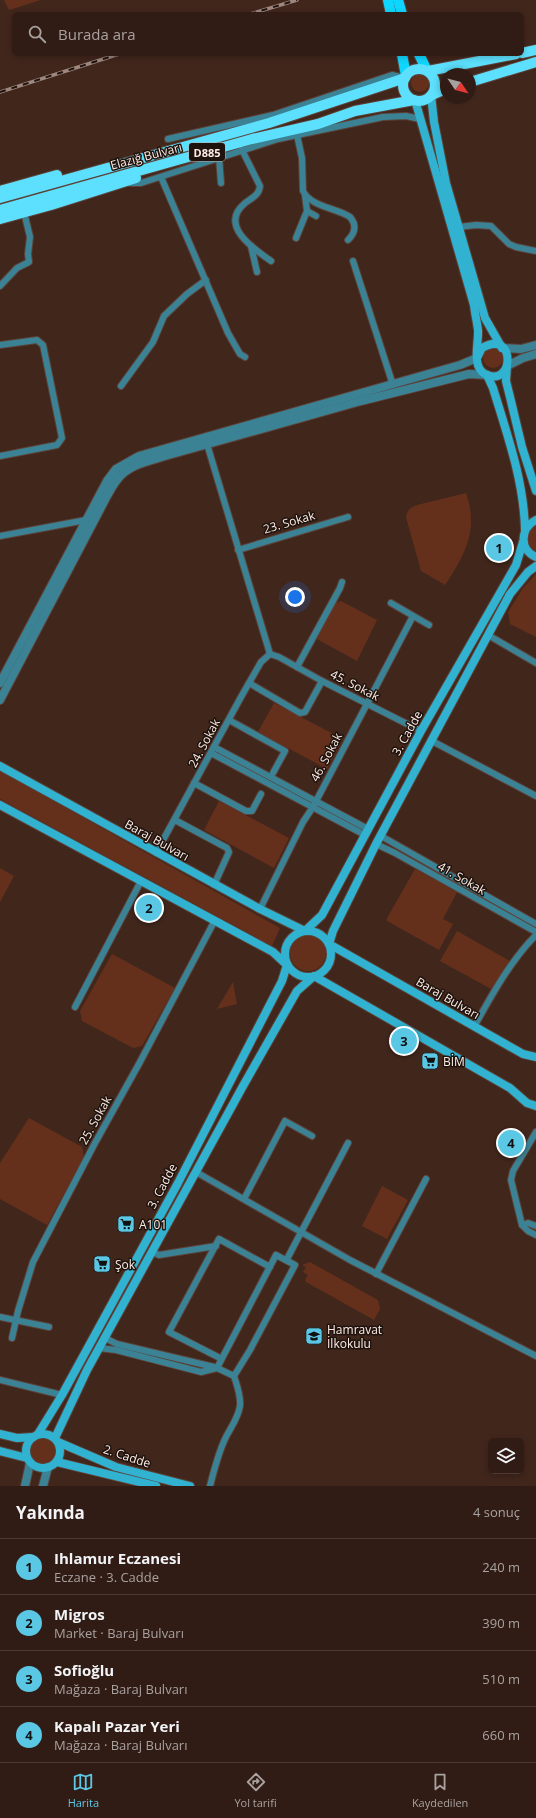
<!DOCTYPE html>
<html lang="tr">
<meta charset="utf-8">
<style>
body{margin:0;font-family:"Open Sans",sans-serif;background:#39251e;color:#f1f3f6}
.controls{position:absolute;right:12px;bottom:12px;display:grid;overflow:hidden;border-radius:6px;box-shadow:0 2px 6px #0003}
.controls button{width:36px;height:36px;display:grid;place-items:center;padding:0;border:0;border-bottom:1px solid #4c3a34;background:#311c15;color:#f1f3f6;font:20px sans-serif}
.compass{position:absolute;left:440px;top:68px;width:36px;height:36px;border-radius:50%;background:#311c15;box-shadow:0 2px 6px #0003;rotate:125deg}
.you{position:absolute;left:295px;top:597px;width:14px;height:14px;margin:-10px;border:3px solid #fff;border-radius:50%;background:#1a73e8;box-shadow:0 0 0 6px #1a73e833}
.badge{display:grid;place-items:center;width:26px;height:26px;border-radius:50%;background:#5ac8e5;color:#111;font-size:13px;font-weight:700}
.pin{position:absolute;translate:-50% -50%;border:2px solid #fff;box-shadow:0 1px 4px #0006}
.list{margin:0;padding:0;list-style:none}
h2{display:flex;justify-content:space-between;align-items:center;height:52px;margin:0;padding:0 16px;font-size:17px}
h2 small{font-size:13px;font-weight:400;color:#a8a1a0}
.list li{display:grid;grid-template-columns:26px 1fr auto;gap:12px;align-items:center;box-sizing:border-box;height:56px;padding:0 16px;border-top:1px solid #4c3a34}
.list b{display:block;font-size:15px;white-space:nowrap}
.list p{margin:0;font-size:13px;white-space:nowrap;color:#a8a1a0}
.list em{font-size:13px;font-style:normal;color:#a8a1a0}
.icon{flex:none;width:22px;height:22px;fill:none;stroke:currentColor;stroke-width:2;stroke-linecap:round;stroke-linejoin:round}
.map{position:relative;flex:none;width:536px;height:1486px;overflow:hidden}
.search{position:absolute;background:#311c15;box-shadow:0 2px 6px #0003;left:12px;right:12px;top:12px;height:44px;display:flex;align-items:center;gap:10px;box-sizing:border-box;padding:0 14px;border-radius:6px;color:#a8a1a0;font-size:15px}
.sheet{height:276px;background:#311c15}
nav{display:flex;justify-content:space-around;align-items:center;box-sizing:border-box;height:56px;border-top:1px solid #4c3a34;background:#311c15;font-size:11px;color:#a8a1a0}
nav a{display:grid;justify-items:center;gap:2px}
nav .on{color:#5ac8e5}
.map>svg:first-child{display:block}
.green{fill:#65301b}
.lines{fill:none;stroke-linecap:round;stroke-linejoin:round}
.minor-casing{stroke:#5c4238;stroke-width:8}
.tertiary-casing{stroke:#5c4238;stroke-width:10}
.secondary-casing{stroke:#5c4238;stroke-width:10}
.primary-casing{stroke:#5c4238;stroke-width:12}
.trunk-casing{stroke:#5c4238;stroke-width:12}
.minor{stroke:#3b8295;stroke-width:6}
.tertiary{stroke:#3b8295;stroke-width:8}
.secondary{stroke:#31b2d0;stroke-width:8}
.primary{stroke:#0fd6fe;stroke-width:10}
.trunk{stroke:#5de0fd;stroke-width:10}
.rail-casing{stroke:#9e877e;stroke-width:3.5}
.rail{stroke:#1f130e;stroke-width:2;stroke-dasharray:6;stroke-linecap:butt}
.labels{text-anchor:middle;dominant-baseline:central;stroke-width:3;stroke-linejoin:round;paint-order:stroke}
.shield{fill:#1f130e;stroke:#bcaba4;stroke-width:1}
.shield-label{font-size:11px;font-weight:bold;fill:#ffece5}
.street-label{font-size:12px;fill:#ffece5;stroke:#1f130e}
.poi-label{font-size:12px;fill:#ffece5;stroke:#1f130e;text-anchor:start}
</style>
<div class="map">
<svg width="536" height="1486" viewBox="0 0 536 1486">
<rect width="100%" height="100%" fill="#41261c"/>
<!-- green -->
<g class="green">
<path d="M4 0H41L9 10Z"/>
<circle cx="420" cy="83" r="9"/>
<circle cx="493" cy="358" r="10"/>
<path d="M466 493C479 530 465 554 445 585L421 571 406 517C407 510 411 507 417 505Z"/>
<path d="M536 525V553C524 546 526 532 536 525Z"/>
<path d="M536 574V637L510 624 508 612 523 588Z"/>
<path d="M341 601 377 620 357 661 315 638 335 603Z"/>
<path d="M274 703 343 739 327 769 258 732Z"/>
<path d="M0 771 280 928 272 946 0 799Z"/>
<path d="M219 801 289 838 274 868 204 830Z"/>
<path d="M0 868 14 876 0 902Z"/>
<path d="M415 869 457 892 443 919 453 924 439 950 387 921V918Z"/>
<path d="M457 931 510 961 493 990 440 961Z"/>
<circle cx="308" cy="953" r="18"/>
<path d="M112 954 175 988 142 1046 133 1048 82 1021 80 1011Z"/>
<path d="M233 982 237 1004 217 1009Z"/>
<path d="M29 1118 82 1147 84 1157 47 1225 0 1199V1163Z"/>
<path d="M382 1186 408 1200 387 1239 362 1226Z"/>
<path d="M310 1262 378 1300 380 1309 374 1320 306 1282 305 1280 308 1275 303 1272 306 1267 302 1265Z"/>
<circle cx="43" cy="1451" r="13"/>
</g>
<g class="lines">
<defs>
<g id="minor">
<path d="M297 135 302 158 303 191C311 207 337 208 350 217 357 225 355 233 348 240"/>
<path d="M168 139 273 115 392 75 405 78"/>
<path d="M242 150 260 186C259 196 251 198 244 204 219 226 254 249 271 261"/>
<path d="M219 157 221 183"/>
<path d="M161 177 228 333 240 354 245 357"/>
<path d="M130 183H141L278 139 383 117 406 116 420 119"/>
<path d="M307 211 316 216"/>
<path d="M459 227 476 225 491 226 509 244 516 247 536 251"/>
<path d="M296 238 307 211 305 195"/>
<path d="M251 246 257 272"/>
<path d="M353 261 393 385"/>
<path d="M0 286 17 268 29 262 28 254 30 237 24 212"/>
<path d="M0 345 37 340 43 345 62 438 57 445 0 456"/>
<path d="M121 386 153 342 164 316 187 294 206 280"/>
<path d="M207 444 270 654"/>
<path d="M0 536 86 520"/>
<path d="M238 550 348 517"/>
<path d="M391 603 429 625"/>
<path d="M488 635 536 663"/>
<path d="M297 667 340 588 342 582"/>
<path d="M249 683 300 713 305 712 322 681"/>
<path d="M229 720 285 751 273 773"/>
<path d="M432 741 536 796"/>
<path d="M214 747 368 829"/>
<path d="M211 753 365 835"/>
<path d="M194 783 246 811H252L261 794"/>
<path d="M175 820 227 848 229 852 214 885"/>
<path d="M381 836 536 924"/>
<path d="M376 844 395 853 536 932"/>
<path d="M156 853 241 697 261 662 270 654 279 657 322 681 421 731"/>
<path d="M260 909 303 822 313 807 413 616"/>
<path d="M75 1007 141 881"/>
<path d="M474 1027C491 996 511 960 536 935"/>
<path d="M536 1132 513 1171 511 1180 522 1225 528 1231 536 1235"/>
<path d="M196 1172 350 1260 536 1356"/>
<path d="M244 1199 285 1121 312 1136"/>
<path d="M522 1225 528 1223 536 1226"/>
<path d="M152 1252 159 1255 216 1246"/>
<path d="M276 1255 295 1265 250 1350 234 1376 217 1368Z"/>
<path d="M287 1259 348 1143"/>
<path d="M376 1274 426 1179"/>
<path d="M0 1317 49 1327"/>
<path d="M12 1338 18 1311 33 1262 95 1143 140 1062 215 920"/>
<path d="M105 1338 117 1344 214 1367"/>
<path d="M99 1348 116 1350 201 1372 217 1368"/>
<path d="M218 1357 169 1332 219 1239 270 1267"/>
<path d="M0 1380 62 1395"/>
<path d="M210 1486C214 1470 218 1454 225 1439 230 1428 238 1419 240 1406 241 1395 237 1386 234 1376"/>
</g>
<g id="tertiary">
<path d="M502 348 521 349 536 345"/>
<path d="M507 366 523 358 536 354"/>
<path d="M0 683 107 481 116 469 139 456 460 365 477 358"/>
<path d="M0 700 107 496C110 491 113 485 117 480 127 465 149 461 165 456L361 401 469 374 487 375"/>
<path d="M25 1486 30 1463"/>
<path d="M43 1486 48 1467"/>
</g>
<g id="secondary">
<path d="M431 95 434 122 446 183 485 318 502 348"/>
<path d="M415 100 474 305C475 314 477 322 478 330 479 343 471 366 485 374 515 389 516 328 482 348L477 358"/>
<path d="M507 366 506 381 510 397 522 447 536 491"/>
<path d="M487 375 493 388C507 434 524 481 525 530"/>
<path d="M536 520C520 528 519 550 536 557"/>
<path d="M536 566 528 572 510 594 376 844 333 931 329 944 523 1054 536 1057"/>
<path d="M0 766 260 909 305 931 322 915 421 731 516 565 523 542"/>
<path d="M0 805 273 952 287 965 282 981 178 1183 62 1395 38 1434"/>
<circle cx="308" cy="954" r="23"/>
<circle cx="43" cy="1451" r="17"/>
<path d="M0 1434 17 1438 33 1437"/>
<path d="M55 1438 87 1370 243 1086 297 991 314 976 510 1088 527 1103 536 1106"/>
<path d="M58 1442 116 1467 190 1486"/>
<path d="M0 1451 27 1458"/>
<path d="M57 1462 156 1486"/>
</g>
<g id="primary">
<path d="M388 0 391 14"/>
<path d="M398 0 402 14"/>
<path d="M402 54 406 76"/>
<path d="M419 54 427 71"/>
</g>
<g id="trunk">
<path d="M522 53 536 50"/>
<circle cx="419" cy="85" r="16"/>
<path d="M428 71 516 54"/>
<path d="M470 82 536 62"/>
<path d="M432 95 446 89"/>
<path d="M0 191 57 175"/>
<path d="M0 198 269 123 405 78"/>
<path d="M0 210 252 139 318 124 355 111 414 100"/>
<path d="M0 219 51 205 136 178"/>
</g>
</defs>
<!-- minor casing -->
<use href="#minor" class="minor-casing"/>
<!-- tertiary casing -->
<use href="#tertiary" class="tertiary-casing"/>
<!-- secondary casing -->
<use href="#secondary" class="secondary-casing"/>
<!-- primary casing -->
<use href="#primary" class="primary-casing"/>
<!-- trunk casing -->
<use href="#trunk" class="trunk-casing"/>
<!-- minor -->
<use href="#minor" class="minor"/>
<!-- tertiary -->
<use href="#tertiary" class="tertiary"/>
<!-- secondary -->
<use href="#secondary" class="secondary"/>
<!-- primary -->
<use href="#primary" class="primary"/>
<!-- trunk -->
<use href="#trunk" class="trunk"/>
<defs>
<g id="rail">
<path d="M250 14 297 0"/>
<path d="M0 92 119 54"/>
</g>
</defs>
<!-- rail casing -->
<use href="#rail" class="rail-casing"/>
<!-- rail -->
<use href="#rail" class="rail"/>
</g>
<!-- icons -->
<defs>
<symbol id="supermarket-square" viewBox="-11 -11 22 22"><rect x="-9" y="-9" width="18" height="18" rx="4" fill="#5ac8e5" stroke="#1f130e"/><path d="M-6-5.5h2.5l.6 2H6L4.5 2H-2.5L-4.4-4H-6ZM-1.5 3.2a1.3 1.3 0 1 0 .1 0ZM3 3.2a1.3 1.3 0 1 0 .1 0Z" fill="#111"/></symbol>
<symbol id="school-square" viewBox="-11 -11 22 22"><rect x="-9" y="-9" width="18" height="18" rx="4" fill="#5ac8e5" stroke="#1f130e"/><path d="M0-5L7-2L0 1L-7-2ZM-4 1L0 2.5L4 1V4Q0 6-4 4Z" fill="#111"/></symbol>
</defs>
<g fill-rule="evenodd">
<use href="#supermarket-square" x="420" y="1051" width="20" height="20"/>
<use href="#supermarket-square" x="116" y="1214" width="20" height="20"/>
<use href="#supermarket-square" x="92" y="1254" width="20" height="20"/>
<use href="#school-square" x="304" y="1326" width="20" height="20"/>
</g>
<g class="labels">
<!-- shield labels -->
<rect class="shield" x="189" y="143" width="36" height="18" rx="3"/>
<g class="shield-label">
<text x="207" y="152">D885</text>
</g>
<!-- street labels -->
<g class="street-label">
<text transform="translate(146 156) rotate(-15)">Elazığ Bulvarı</text>
<text transform="translate(289 522) rotate(-16)">23. Sokak</text>
<text transform="translate(355 685) rotate(27)">45. Sokak</text>
<text transform="translate(407 733) rotate(-61)">3. Cadde</text>
<text transform="translate(204 743) rotate(-62)">24. Sokak</text>
<text transform="translate(326 757) rotate(-62)">46. Sokak</text>
<text transform="translate(157 840) rotate(29)">Baraj Bulvarı</text>
<text transform="translate(462 878) rotate(30)">41. Sokak</text>
<text transform="translate(448 998) rotate(30)">Baraj Bulvarı</text>
<text transform="translate(95 1120) rotate(-61)">25. Sokak</text>
<text transform="translate(162 1186) rotate(-62)">3. Cadde</text>
<text transform="translate(127 1456) rotate(18)">2. Cadde</text>
</g>
<!-- poi labels -->
<g class="poi-label">
<text x="443" y="1061">BİM</text>
<text x="139" y="1224">A101</text>
<text x="115" y="1264">Şok</text>
<text x="327" y="1329">Hamravat<tspan x="327" dy="14">İlkokulu</tspan></text>
</g>
</g>
</svg>
<div class="controls">
<button><svg class="icon" aria-label="layers" viewBox="0 0 24 24"><path d="M12 4l9 5-9 5-9-5zM3 14l9 5 9-5"/></svg></button>
</div>
<svg class="compass" viewBox="-18 -18 36 36"><path d="M0-13l5 13h-10z" fill="#e53935"/><path d="M0 13l5-13h-10z" fill="#a8a1a0"/></svg>
<div class="you"></div>
<div class="pin badge" style="left:499px;top:548px">1</div>
<div class="pin badge" style="left:149px;top:908px">2</div>
<div class="pin badge" style="left:404px;top:1041px">3</div>
<div class="pin badge" style="left:511px;top:1143px">4</div>
<div class="search"><svg class="icon" aria-label="search" viewBox="0 0 24 24"><circle cx="10" cy="10" r="6"/><path d="M15 15l6 6"/></svg>Burada ara</div>
</div>
<section class="sheet">
<h2>Yakında<small>4 sonuç</small></h2>
<ul class="list">
<li><span class="badge">1</span><div><b>Ihlamur Eczanesi</b><p>Eczane · 3. Cadde</p></div><em>240 m</em></li>
<li><span class="badge">2</span><div><b>Migros</b><p>Market · Baraj Bulvarı</p></div><em>390 m</em></li>
<li><span class="badge">3</span><div><b>Sofioğlu</b><p>Mağaza · Baraj Bulvarı</p></div><em>510 m</em></li>
<li><span class="badge">4</span><div><b>Kapalı Pazar Yeri</b><p>Mağaza · Baraj Bulvarı</p></div><em>660 m</em></li>
</ul>
</section>
<nav>
<a class="on"><svg class="icon" aria-label="map" viewBox="0 0 24 24"><path d="M3 6l6-2 6 2 6-2v14l-6 2-6-2-6 2zM9 4v14M15 6v14"/></svg>Harita</a>
<a><svg class="icon" aria-label="directions" viewBox="0 0 24 24"><path d="M12 3l9 9-9 9-9-9zM9 14v-3h6M13 9l2 2-2 2"/></svg>Yol tarifi</a>
<a><svg class="icon" aria-label="saved" viewBox="0 0 24 24"><path d="M7 4h10v16l-5-4-5 4z"/></svg>Kaydedilen</a>
</nav>
